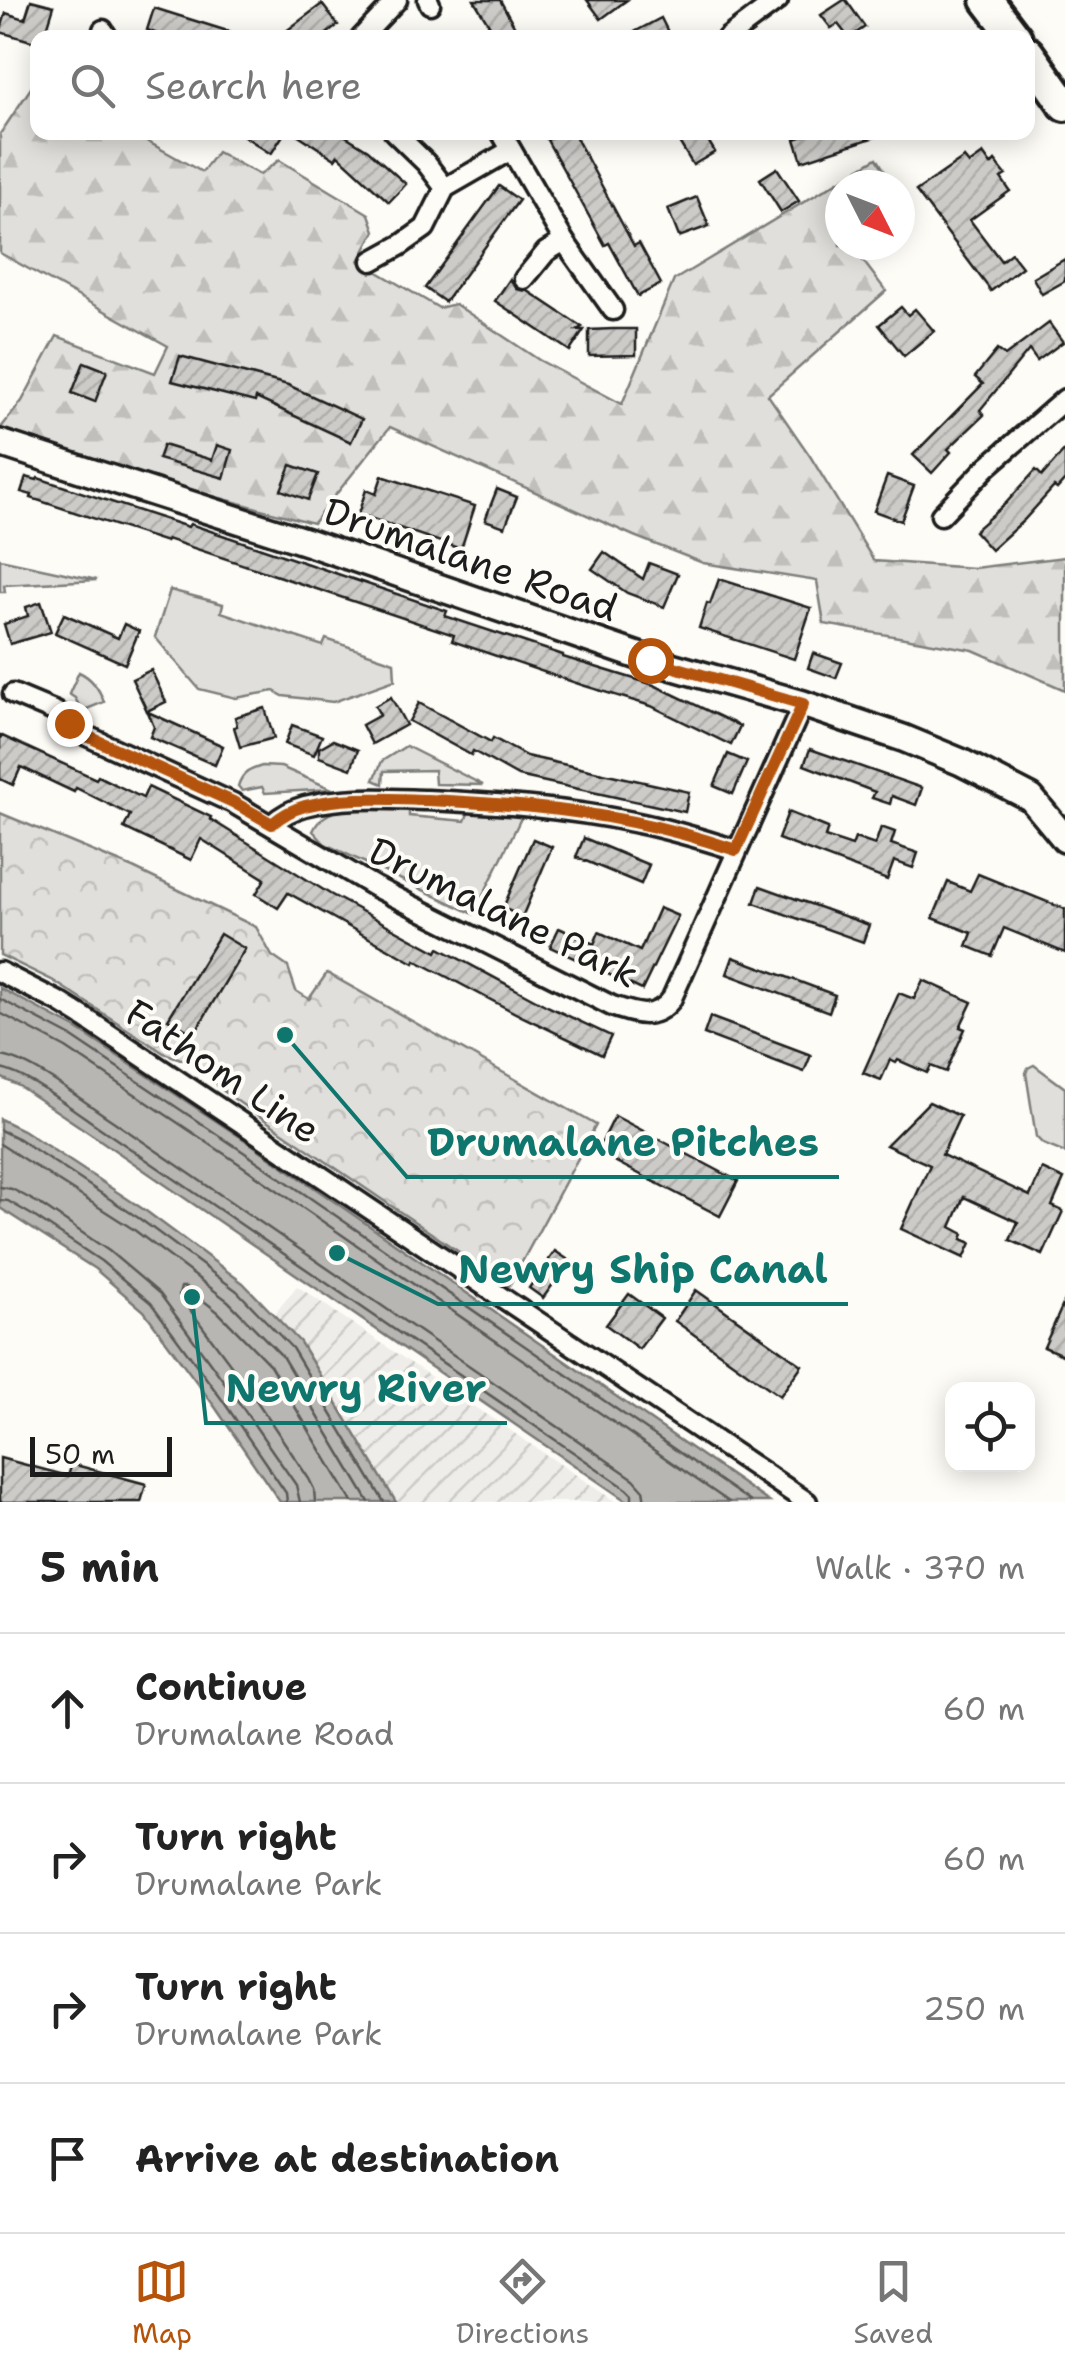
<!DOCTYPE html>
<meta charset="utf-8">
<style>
body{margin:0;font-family:"Shantell Sans",sans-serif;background:#f2f2f2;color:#222}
.controls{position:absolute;right:30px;bottom:30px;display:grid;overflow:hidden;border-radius:20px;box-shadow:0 5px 25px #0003}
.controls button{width:90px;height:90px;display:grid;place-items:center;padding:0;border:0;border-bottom:2px solid #e0e0e0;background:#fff;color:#222;font:50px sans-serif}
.compass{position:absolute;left:825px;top:170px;width:90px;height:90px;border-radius:50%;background:#fff;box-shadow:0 5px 25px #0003;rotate:132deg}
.scale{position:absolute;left:30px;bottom:25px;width:142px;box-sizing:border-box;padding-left:10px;border:5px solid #1c1c1c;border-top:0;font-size:28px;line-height:35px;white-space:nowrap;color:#1c1c1c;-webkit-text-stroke:8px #fdfcf7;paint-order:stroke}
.stop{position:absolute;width:30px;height:30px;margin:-22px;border:8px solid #b45309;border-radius:50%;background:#fff}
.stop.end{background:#b45309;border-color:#fff;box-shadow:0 2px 10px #0008}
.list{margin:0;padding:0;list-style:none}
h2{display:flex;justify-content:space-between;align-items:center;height:130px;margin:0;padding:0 40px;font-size:42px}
h2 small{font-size:32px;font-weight:400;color:#767676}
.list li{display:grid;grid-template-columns:65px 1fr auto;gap:30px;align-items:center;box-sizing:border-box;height:150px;padding:0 40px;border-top:2px solid #e0e0e0}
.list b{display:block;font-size:38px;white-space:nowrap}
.list p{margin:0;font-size:32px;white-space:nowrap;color:#767676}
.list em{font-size:32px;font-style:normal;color:#767676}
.icon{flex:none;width:55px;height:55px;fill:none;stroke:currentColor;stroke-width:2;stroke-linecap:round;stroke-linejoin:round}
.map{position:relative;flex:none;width:1065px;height:1502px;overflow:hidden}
.search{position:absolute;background:#fff;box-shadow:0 5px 25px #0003;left:30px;right:30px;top:30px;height:110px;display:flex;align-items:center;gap:25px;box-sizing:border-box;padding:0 35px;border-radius:20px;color:#767676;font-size:38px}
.sheet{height:730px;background:#fff}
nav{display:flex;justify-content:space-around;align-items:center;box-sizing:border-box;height:140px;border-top:2px solid #e0e0e0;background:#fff;font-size:28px;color:#767676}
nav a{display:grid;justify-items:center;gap:5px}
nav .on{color:#b45309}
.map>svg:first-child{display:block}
.industrial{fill:url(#industrial-furrows)}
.grass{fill:#e0dfdb;stroke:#7e7e7c;stroke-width:2.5}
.forest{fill:url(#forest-firs);stroke:#7e7e7c;stroke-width:2.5}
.park{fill:url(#park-crowns);stroke:#7e7e7c;stroke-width:2.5}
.water{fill:#b7b6b2;stroke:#797876;stroke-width:2.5}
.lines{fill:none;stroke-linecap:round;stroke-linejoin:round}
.shore{stroke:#5a5a58;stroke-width:2.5}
.building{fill:url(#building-hatch);stroke:#1c1c1c;stroke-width:2.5}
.minor-casing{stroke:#1c1c1c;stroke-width:25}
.secondary-casing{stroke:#1c1c1c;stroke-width:32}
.primary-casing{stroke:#1c1c1c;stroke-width:38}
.minor{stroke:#fdfcf7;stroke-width:18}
.secondary{stroke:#fdfcf7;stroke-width:25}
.primary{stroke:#fdfcf7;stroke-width:30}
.route{stroke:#b45309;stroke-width:12}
.labels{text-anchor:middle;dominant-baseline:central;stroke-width:8;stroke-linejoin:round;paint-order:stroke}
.street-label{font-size:38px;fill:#1c1c1c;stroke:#fdfcf7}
.leader{fill:none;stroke:#0f766e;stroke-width:4}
.callout-dot{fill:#0f766e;stroke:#fdfcf7;stroke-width:4}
.callout-label{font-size:40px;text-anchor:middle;font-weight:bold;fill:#0f766e;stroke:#fdfcf7;stroke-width:8;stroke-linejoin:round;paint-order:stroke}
</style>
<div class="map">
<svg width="1065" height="1502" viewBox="0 0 1065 1502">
<defs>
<pattern id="industrial-furrows" width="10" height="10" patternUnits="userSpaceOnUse" patternTransform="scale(2.5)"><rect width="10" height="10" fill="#eeede9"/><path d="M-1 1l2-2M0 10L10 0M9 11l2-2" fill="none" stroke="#cccbc7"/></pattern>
<pattern id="forest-firs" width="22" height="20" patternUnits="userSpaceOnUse" patternTransform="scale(2.5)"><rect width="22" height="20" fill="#e0dfdb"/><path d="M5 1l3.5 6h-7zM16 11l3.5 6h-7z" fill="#c0bfbb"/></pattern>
<pattern id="park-crowns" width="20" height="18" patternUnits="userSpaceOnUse" patternTransform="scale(2.5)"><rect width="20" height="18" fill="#e0dfdb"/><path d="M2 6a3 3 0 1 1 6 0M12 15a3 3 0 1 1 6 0" fill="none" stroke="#c0bfbb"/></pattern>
<pattern id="building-hatch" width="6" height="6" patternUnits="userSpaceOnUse" patternTransform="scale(2.5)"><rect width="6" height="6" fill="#cccbc8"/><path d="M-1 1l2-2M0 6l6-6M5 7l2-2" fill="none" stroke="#afaeab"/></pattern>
</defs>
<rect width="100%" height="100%" fill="#fdfcf7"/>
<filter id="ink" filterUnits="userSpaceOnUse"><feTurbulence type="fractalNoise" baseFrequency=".01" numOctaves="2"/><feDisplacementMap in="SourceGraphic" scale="20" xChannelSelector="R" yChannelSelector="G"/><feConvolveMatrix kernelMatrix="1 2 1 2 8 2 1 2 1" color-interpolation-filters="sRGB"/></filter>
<g filter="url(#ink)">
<!-- industrial -->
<path class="industrial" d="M297 1286 616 1502H378L268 1322Z"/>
<!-- grass -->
<g class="grass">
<path d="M0 559 97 580 4 585 5 592H0Z"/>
<path d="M170 590 223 604 221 612 323 646 326 639 394 662 395 680 333 702 283 696 274 691 236 698 199 689 155 637Z"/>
<path d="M79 672C92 678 99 688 104 702L82 711 75 698 69 694Z"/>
<path d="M406 746 483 785 435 784 434 770 384 771 383 784 374 780 382 761Z"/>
<path d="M262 766 281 767 332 789 265 793 262 787 242 791 238 786C242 773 249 770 262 766Z"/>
<path d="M359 805 409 806V816L465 821 469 811 523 814 474 914 325 844 313 831C321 812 340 810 359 805Z"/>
<path d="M1034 1065 1065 1088V1153L1043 1144 1036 1137 1026 1073 1028 1068Z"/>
</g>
<!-- forest -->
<path class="forest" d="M37 79 38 132 132 133 202 172 217 152 260 175 279 160 369 214 375 231 359 261 439 308 455 304 539 360 622 404 674 280 877 158 893 185H840V245H851L886 291 768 395 810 456 874 561 974 568 1065 557V690L973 650 824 624 817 581 703 563 634 536 390 427 313 523 0 439V429L22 401 57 336 155 373 168 346 0 253V134Z"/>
<!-- park -->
<path class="park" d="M0 813 133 868 256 927 272 956 288 967 296 991 309 999 327 973 596 1125 509 1286 240 1103 218 1087 212 1073 195 1064 164 1053 52 980 0 955Z"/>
<!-- water -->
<g class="water">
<path d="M0 988 77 1029 251 1144 769 1502H628L100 1140 19 1086 0 1077Z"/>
<path d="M0 1119 23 1130 146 1211 243 1283 300 1342 396 1502H280L215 1407 144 1311 95 1269 0 1208Z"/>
</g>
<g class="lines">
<!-- shore -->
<g class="shore">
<path d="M0 999 72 1037 245 1153 751 1502"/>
<path d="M0 1013 66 1048 238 1163 729 1502"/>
<path d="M0 1056C30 1058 86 1104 113 1121L634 1479 643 1489 645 1502"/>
<path d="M0 1069C28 1073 80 1115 106 1132L627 1489 632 1494V1502"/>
<path d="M0 1130 19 1139 140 1219 237 1291 292 1348 384 1502"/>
<path d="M0 1144 133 1229 228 1301 282 1356 369 1502"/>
<path d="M0 1187 12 1189 40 1204 109 1251 160 1294 233 1394 296 1485 300 1502"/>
<path d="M0 1200 8 1201 32 1215 101 1261 151 1303 223 1401 286 1493 287 1502"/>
<path d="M315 1502 314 1489 309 1479 246 1385 179 1295 181 1287H186L218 1312 270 1365 352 1502"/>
</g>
</g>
<!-- building -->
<g class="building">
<path d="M31 0 54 6 44 38H38V43L0 32 6 13 25 19Z"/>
<path d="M474 0H500L521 38H497Z"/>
<path d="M587 0H627L601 19Z"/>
<path d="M844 0H846L865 27 849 38 838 24 831 28 821 15Z"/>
<path d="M322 4 338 25 322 38H277Z"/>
<path d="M154 8 237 34V38H168L147 30Z"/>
<path d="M661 18 671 38H623Z"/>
<path d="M238 132H285L271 154Z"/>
<path d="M294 132H339L368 150 406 184 389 202 338 155 335 159Z"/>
<path d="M561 132H573L634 246 639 243 661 284 638 296 609 243 605 245 547 140Z"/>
<path d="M673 132H703L715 152 693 165Z"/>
<path d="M815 132H878V136L802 161 795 139Z"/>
<path d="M983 154 991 165 995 161 1006 175 1001 178 1010 191 970 220 1001 261 1011 253 1022 267 991 291 916 191 964 158 969 164Z"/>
<path d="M777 168 799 201 781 212 760 179Z"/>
<path d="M499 186 519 200 445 302 425 288Z"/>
<path d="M697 197 709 226 679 237 668 209Z"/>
<path d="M1065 259V281L1042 294 1033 278Z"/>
<path d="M510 279 517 289 528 291 582 327 577 330H584L570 351 495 301Z"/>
<path d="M901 307 908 315 915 309 934 331 904 356 879 325Z"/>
<path d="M1049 323 1063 342 1037 361 1029 350 980 410 984 415 948 449 951 452 932 473 913 455 983 384 975 377 997 350 1005 356Z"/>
<path d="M613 329H636V355L589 356V330Z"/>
<path d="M180 356 288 385 362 419 351 442 256 398 255 402 172 381Z"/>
<path d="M84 362 107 371 95 402 72 393Z"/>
<path d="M163 445 212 460 217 445 232 450 224 478 158 459Z"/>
<path d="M1065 450V480L1057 489 1054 487 1024 520 991 550 974 531 1006 503 1036 470 1042 476Z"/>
<path d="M291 465 318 474 308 500 281 490Z"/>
<path d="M382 476 475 506 461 549 358 514 366 490 376 494Z"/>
<path d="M887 476 914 486 901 521 874 511Z"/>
<path d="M26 477 37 480 38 478 188 527 190 524 447 611 445 616 563 655V657L654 685 740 726 731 745 651 706 582 685 452 641 454 635 167 539 166 542 31 498 32 495 21 492Z"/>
<path d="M497 489 517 497 505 527 485 520Z"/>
<path d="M604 552 643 579 649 563 678 574 664 607 627 593 592 569Z"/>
<path d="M719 579 811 608 794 659 699 628 707 603 710 604Z"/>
<path d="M41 602 51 632 10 644 4 624 28 616 26 607Z"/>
<path d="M64 614 118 638 124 624 139 631 125 664 55 633Z"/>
<path d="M813 653 842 663 836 678 808 668Z"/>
<path d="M151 670 166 702 147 711 132 679Z"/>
<path d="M391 697 406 725 372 744 362 725 380 715 375 706Z"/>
<path d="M419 703 491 742 493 738 526 756 689 792 685 812 518 776 473 751 471 755 409 721Z"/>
<path d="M265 708 274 738 240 747 234 727 237 726 235 717Z"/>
<path d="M148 712 223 746 215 765 150 737 154 727Z"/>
<path d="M292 725 322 736 314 755 285 744Z"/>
<path d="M0 735 96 779 98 776 143 798 148 787 211 817 210 819 330 894 437 952 439 948 547 1006 611 1036 602 1055 523 1017 415 960 414 963 288 893 278 908 256 894 265 879 201 839 191 860 124 828 130 815 76 788 74 792 21 767 13 785 0 779Z"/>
<path d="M333 740 358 750 351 769 319 757V748Z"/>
<path d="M810 749 922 788 916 805 892 796 890 804 872 798 875 792 804 765Z"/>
<path d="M728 754 747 762 733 794 714 786Z"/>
<path d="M788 812 828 828 825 837 852 846 855 838 875 845 881 827 895 832 891 844 918 853 913 868 894 861 887 880 778 839Z"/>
<path d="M584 838 649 865 641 884 576 857Z"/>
<path d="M533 839 552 847 522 917 503 908Z"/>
<path d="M978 874 1065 909V953L1004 928 992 956 967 946 972 933 933 918 948 882 970 891Z"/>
<path d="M760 886 869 925 863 942 754 903Z"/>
<path d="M659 908 678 916 642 990 550 947 559 928 594 944 599 932 640 951Z"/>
<path d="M220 934 245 949 194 1034 168 1019Z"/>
<path d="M733 957 835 995 829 1012 727 974Z"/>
<path d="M923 980 972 1002 960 1027 965 1029 946 1072 931 1066 927 1073 898 1060 896 1063 890 1060 881 1080 863 1073 899 993 914 999Z"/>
<path d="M710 1017 811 1055 804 1072 704 1034Z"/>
<path d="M929 1102 960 1116 942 1155 1030 1196 1042 1169 1064 1179 1052 1206 1063 1211 1043 1255 1010 1240 1018 1222 964 1197 951 1227 964 1234 962 1239 971 1243 964 1258 901 1229 930 1165 886 1145Z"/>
<path d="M615 1116 738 1181 720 1216 597 1152Z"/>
<path d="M555 1251 570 1261 543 1298 529 1288Z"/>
<path d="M696 1290 802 1365 780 1396 675 1321Z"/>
<path d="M629 1294 662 1318 639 1349 606 1325Z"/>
<path d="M1065 1300V1356L1044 1347Z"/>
<path d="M0 1458 68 1476 72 1464 146 1484 141 1502H0Z"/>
</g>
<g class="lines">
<defs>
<g id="minor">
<path d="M428 0 430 4"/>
<path d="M103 30 108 38"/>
<path d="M361 38 397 0"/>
<path d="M727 38 778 0"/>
<path d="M394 132 426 163 445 188"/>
<path d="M501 132 564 241 613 310"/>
<path d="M372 261 401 245 425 228 445 188 511 150"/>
<path d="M524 279 546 252 564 241"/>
<path d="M941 515 988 466 1065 399"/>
<path d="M13 694 56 712 87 736 233 803 375 887 612 1006C635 1014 654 1021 671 1000L803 704"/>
<path d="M272 824C281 816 294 809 305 806 345 796 387 799 427 800 496 803 565 808 633 822 668 829 702 839 736 850"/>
<path d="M0 972 61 1003 85 1018 807 1502"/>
</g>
<path id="secondary" d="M0 443 310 543 650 660 803 704 903 738 961 762 1031 798 1065 839"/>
<g id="primary">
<path d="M987 0 1016 38"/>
<path d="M1028 53 1065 105"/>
</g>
</defs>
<!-- minor casing -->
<use href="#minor" class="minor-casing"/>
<!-- secondary casing -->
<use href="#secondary" class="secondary-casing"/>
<!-- primary casing -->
<use href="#primary" class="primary-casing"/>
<!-- minor -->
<use href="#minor" class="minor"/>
<!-- secondary -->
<use href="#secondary" class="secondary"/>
<!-- primary -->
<use href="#primary" class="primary"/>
</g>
</g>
<g class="lines" filter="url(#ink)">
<!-- route -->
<path class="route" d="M69 723 87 736 233 802 272 824C281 816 294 809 305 806 345 796 387 799 427 800 496 803 565 808 633 822 668 829 703 839 736 850L803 704 650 660"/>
</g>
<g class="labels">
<!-- street labels -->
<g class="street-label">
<text transform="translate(471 559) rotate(19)">Drumalane Road</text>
<text transform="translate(504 912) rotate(26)">Drumalane Park</text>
<text transform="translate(223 1071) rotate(34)">Fathom Line</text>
</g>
</g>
<!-- callouts -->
<path class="leader" d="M285 1035L407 1177H839M337 1253L438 1304H848M192 1297L206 1423H507"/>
<g class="callout-dot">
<circle cx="285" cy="1035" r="10"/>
<circle cx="337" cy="1253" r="10"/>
<circle cx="192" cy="1297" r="10"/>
</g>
<g class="callout-label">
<text x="623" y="1156">Drumalane Pitches</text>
<text x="643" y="1283">Newry Ship Canal</text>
<text x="356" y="1402">Newry River</text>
</g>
</svg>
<div class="controls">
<button><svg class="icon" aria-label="locate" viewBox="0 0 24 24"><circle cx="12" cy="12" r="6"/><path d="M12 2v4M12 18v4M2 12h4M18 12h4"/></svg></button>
</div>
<svg class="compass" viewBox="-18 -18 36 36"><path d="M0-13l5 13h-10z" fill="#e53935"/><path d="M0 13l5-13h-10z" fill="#767676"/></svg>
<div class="scale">50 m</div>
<div class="stop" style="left:650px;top:660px"></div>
<div class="stop end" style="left:69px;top:723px"></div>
<div class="search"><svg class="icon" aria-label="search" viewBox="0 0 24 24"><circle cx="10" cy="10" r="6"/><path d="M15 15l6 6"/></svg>Search here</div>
</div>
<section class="sheet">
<h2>5 min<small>Walk · 370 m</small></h2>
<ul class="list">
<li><svg class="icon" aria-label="ahead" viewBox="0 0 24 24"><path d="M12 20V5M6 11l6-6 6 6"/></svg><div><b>Continue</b><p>Drumalane Road</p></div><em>60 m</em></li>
<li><svg class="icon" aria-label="right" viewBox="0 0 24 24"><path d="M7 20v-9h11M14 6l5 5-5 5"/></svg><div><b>Turn right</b><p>Drumalane Park</p></div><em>60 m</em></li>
<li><svg class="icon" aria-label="right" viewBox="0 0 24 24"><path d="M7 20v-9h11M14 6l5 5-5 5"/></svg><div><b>Turn right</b><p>Drumalane Park</p></div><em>250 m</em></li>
<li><svg class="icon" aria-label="arrive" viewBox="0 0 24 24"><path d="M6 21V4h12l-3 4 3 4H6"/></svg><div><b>Arrive at destination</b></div></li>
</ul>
</section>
<nav>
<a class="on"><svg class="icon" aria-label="map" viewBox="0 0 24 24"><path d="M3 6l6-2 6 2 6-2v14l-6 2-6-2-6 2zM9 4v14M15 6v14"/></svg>Map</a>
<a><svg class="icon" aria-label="directions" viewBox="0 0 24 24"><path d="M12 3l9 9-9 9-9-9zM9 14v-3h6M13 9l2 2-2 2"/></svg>Directions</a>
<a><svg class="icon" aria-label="saved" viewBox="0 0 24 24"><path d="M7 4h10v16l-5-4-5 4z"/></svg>Saved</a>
</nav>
